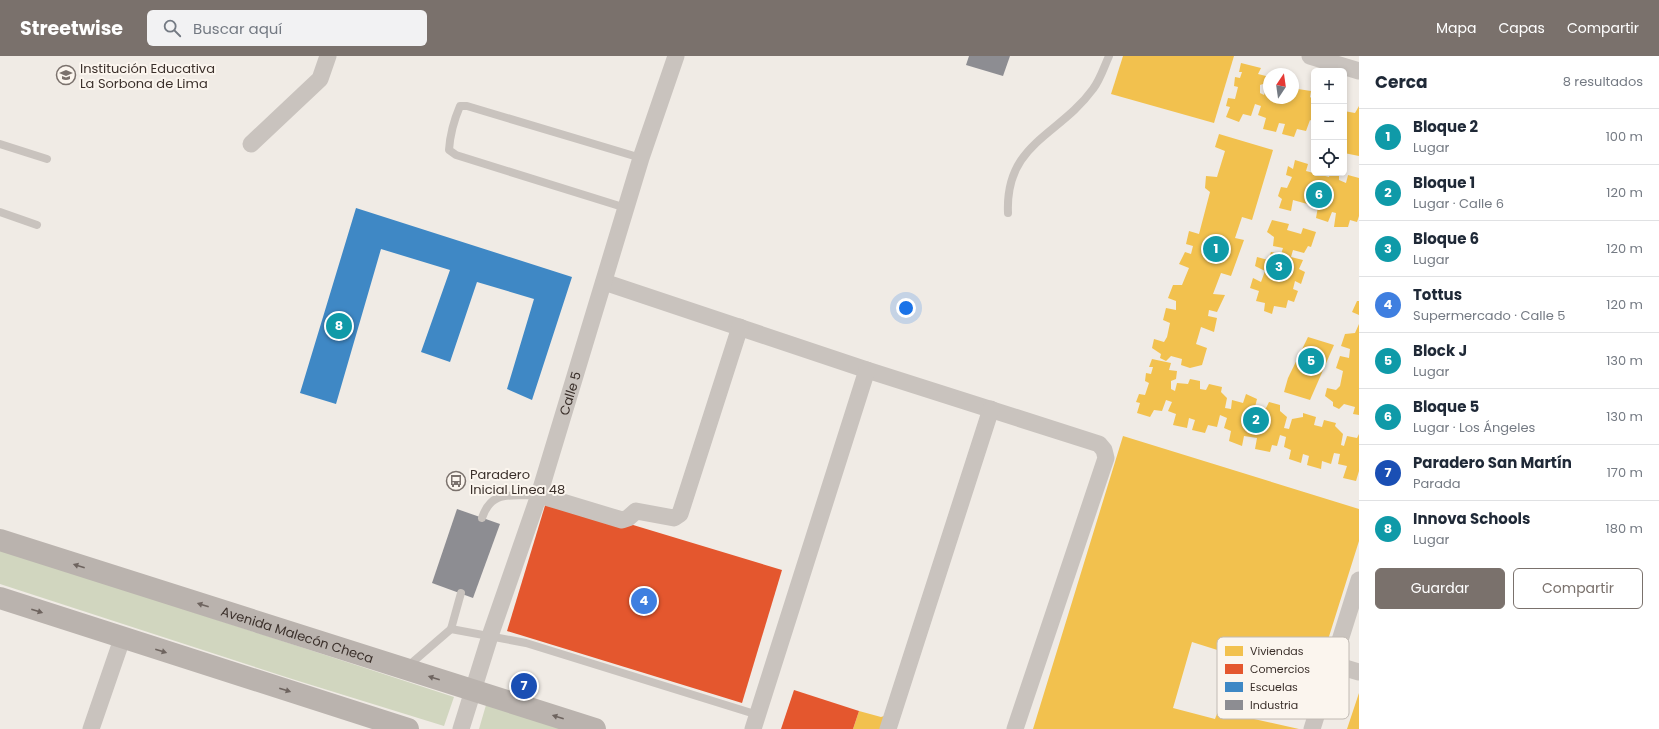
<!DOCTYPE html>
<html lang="es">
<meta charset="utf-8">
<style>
body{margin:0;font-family:Poppins,sans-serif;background:#f2f2f3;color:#1f2937}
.controls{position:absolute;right:12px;top:12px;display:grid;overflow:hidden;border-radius:6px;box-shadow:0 2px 6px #0003}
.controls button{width:36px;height:36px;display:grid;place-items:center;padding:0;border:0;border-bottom:1px solid #e0e1e3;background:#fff;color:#1f2937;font:20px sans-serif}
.compass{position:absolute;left:1263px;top:12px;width:36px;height:36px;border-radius:50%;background:#fff;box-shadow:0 2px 6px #0003;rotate:13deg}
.you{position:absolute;left:906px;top:252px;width:14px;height:14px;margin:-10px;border:3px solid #fff;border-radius:50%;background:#1a73e8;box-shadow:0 0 0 6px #1a73e833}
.badge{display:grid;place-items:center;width:26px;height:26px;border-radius:50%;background:#7a716c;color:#fff;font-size:13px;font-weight:700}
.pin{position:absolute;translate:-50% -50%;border:2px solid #fff;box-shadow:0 1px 4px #0006}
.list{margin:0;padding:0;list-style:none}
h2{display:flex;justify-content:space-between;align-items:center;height:52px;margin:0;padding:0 16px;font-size:17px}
h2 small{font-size:13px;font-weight:400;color:#747a83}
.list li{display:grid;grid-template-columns:26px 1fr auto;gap:12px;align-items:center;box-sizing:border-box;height:56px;padding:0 16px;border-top:1px solid #e0e1e3}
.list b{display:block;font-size:15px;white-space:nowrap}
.list p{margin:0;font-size:13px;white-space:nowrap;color:#747a83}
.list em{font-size:13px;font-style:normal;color:#747a83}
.actions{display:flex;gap:8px;padding:12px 16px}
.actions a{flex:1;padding:9px 0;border:1px solid #7a716c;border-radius:6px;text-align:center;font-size:14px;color:#7a716c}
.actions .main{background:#7a716c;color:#fff}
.icon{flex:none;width:22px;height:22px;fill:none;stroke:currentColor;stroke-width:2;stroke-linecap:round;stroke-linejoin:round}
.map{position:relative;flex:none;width:1359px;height:673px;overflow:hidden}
header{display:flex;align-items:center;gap:24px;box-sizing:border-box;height:56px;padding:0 20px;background:#7a716c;color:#fff}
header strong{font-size:19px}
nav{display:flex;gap:22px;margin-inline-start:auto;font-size:14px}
.search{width:280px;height:36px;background:#f2f2f3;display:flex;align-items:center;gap:10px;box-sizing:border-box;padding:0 14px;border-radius:6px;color:#747a83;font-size:15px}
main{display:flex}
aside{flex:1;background:#fff}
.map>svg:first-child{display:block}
.green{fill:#d1d6bf}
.homes{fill:#f2c14e}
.shops{fill:#e4572e}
.schools{fill:#3f88c5}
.industry{fill:#8d8d92}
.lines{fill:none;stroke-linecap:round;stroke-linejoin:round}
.lane{stroke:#c9c3be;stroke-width:8}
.street{stroke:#c9c3be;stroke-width:17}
.secondary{stroke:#bab3ae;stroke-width:22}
.oneway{fill:#6e645f}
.labels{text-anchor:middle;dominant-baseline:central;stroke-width:4;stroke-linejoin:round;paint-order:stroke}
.poi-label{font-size:13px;fill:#3b302b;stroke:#fbf5ee;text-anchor:start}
.street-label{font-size:13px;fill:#3b302b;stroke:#fbf5ee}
.key{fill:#fbf5ee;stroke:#c1bab4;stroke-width:1}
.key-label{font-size:11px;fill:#3b302b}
</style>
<header>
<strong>Streetwise</strong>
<div class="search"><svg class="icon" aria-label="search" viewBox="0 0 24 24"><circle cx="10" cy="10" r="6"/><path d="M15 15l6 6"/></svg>Buscar aquí</div>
<nav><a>Mapa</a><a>Capas</a><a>Compartir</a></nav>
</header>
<main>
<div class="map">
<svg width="1359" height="673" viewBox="0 0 1359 673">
<rect width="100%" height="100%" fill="#f0ebe5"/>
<!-- green -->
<g class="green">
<path d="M0 493 454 641 444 670 292 623 0 528Z"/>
<path d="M486 649 564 673H479Z"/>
</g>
<!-- homes -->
<g class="homes">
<path d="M1123 0H1234L1214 67 1111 38Z"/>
<path d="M1241 7 1261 12 1258 18 1266 20V27L1260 29V37L1264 39 1267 31H1269V42H1293V38L1295 39 1298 33 1311 35 1310 41 1314 44V66L1310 64 1306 75 1297 73 1294 81 1282 78 1285 68 1279 67 1276 76 1263 73 1266 62 1258 59 1261 50 1255 48 1251 60 1243 58 1239 66 1226 61 1230 51 1226 50 1228 42 1235 43 1238 31 1234 30 1235 21 1240 22 1242 16H1239Z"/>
<path d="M1359 50V100L1344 97 1346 87 1344 86V55L1355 57Z"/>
<path d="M1219 78 1273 94 1252 164 1242 161 1235 182 1244 184 1231 220 1221 217 1213 238 1225 239 1217 256 1209 254 1208 260 1217 262 1214 276 1201 271 1196 288 1207 292 1202 309 1190 312 1181 309 1182 303 1171 300 1166 305 1160 302 1161 298 1152 292 1154 283 1164 286 1167 281 1170 267 1163 264 1166 252 1176 254V245L1168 242 1173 229H1182L1189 212 1179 208 1185 196 1191 198 1193 190 1186 188 1189 175 1199 178 1210 136 1205 132 1206 120 1217 121 1225 95 1215 91Z"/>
<path d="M1295 104 1308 108 1306 115 1329 121 1330 117H1339V124L1346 127 1348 119 1359 122V160L1357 166 1350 164 1348 171H1334L1336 157 1332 156 1328 166 1316 162 1318 151 1293 144 1291 155 1279 152 1282 143 1278 140 1281 131 1287 132 1292 121 1286 119 1288 110 1293 113Z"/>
<path d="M1272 164 1289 168 1287 174 1301 178 1303 172 1316 176 1311 191 1308 190 1304 197 1293 194 1291 201 1303 204 1299 213 1305 216 1301 228 1295 225 1293 233 1298 235 1294 246 1288 244 1286 252 1274 250 1272 258 1264 255 1265 247 1256 245 1259 235 1250 232 1253 222 1261 226 1265 215 1255 210 1257 201 1268 204 1271 196 1281 198 1283 192 1273 190 1274 181 1267 176Z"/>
<path d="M1357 245H1359V259L1352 256Z"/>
<path d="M1359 268V359L1353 358 1355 351 1344 348 1339 353 1333 350V346L1325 340 1327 332 1336 334 1340 330 1343 315 1336 312 1340 300 1349 302 1350 293 1341 290 1345 278 1355 277Z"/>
<path d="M1308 281 1334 289 1310 344 1284 336 1288 322Z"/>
<path d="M1152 303 1171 307 1169 314 1177 315 1176 323 1171 325V333L1175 335 1177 327 1188 328 1190 323 1200 325V333L1206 334 1209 328 1222 331 1221 336 1227 342 1225 352 1231 353 1232 344 1243 347 1246 338 1257 343 1255 351 1266 352 1269 346 1280 349V355L1287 361 1284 372 1289 373 1292 363 1303 361V357L1316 361 1314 369 1322 371 1324 364 1336 367 1335 370 1343 378 1341 389 1344 390 1347 380 1357 382 1359 378V415L1356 425 1343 422 1347 410 1338 408 1340 398 1334 397 1331 408 1322 405 1321 413 1307 409 1309 400 1303 398 1301 407 1289 403 1291 394 1284 391 1286 381 1280 379 1277 390 1272 389 1270 396 1255 393 1257 382 1244 380 1242 390 1229 385 1231 375 1224 372 1227 362 1220 359 1217 371 1208 369 1205 377 1192 374 1195 364 1189 362 1187 372 1173 369 1176 358 1168 355 1172 346 1166 344 1162 355 1154 354 1150 361 1137 357 1140 347 1136 346 1139 338 1145 339 1149 327 1145 325 1146 317 1151 318 1153 311H1149Z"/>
<path d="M1123 380 1359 453V485L1315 625 1192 586 1173 652 1215 663 1218 655 1299 673H1033Z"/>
<path d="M1359 637V673H1347Z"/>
<path d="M859 655 881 661 887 659 883 673H853Z"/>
</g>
<!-- shops -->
<g class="shops">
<path d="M547 443 782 514 742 647 507 575Z"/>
<path d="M794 634 859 655 853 673H781Z"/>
</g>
<!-- schools -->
<path class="schools" d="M356 152 572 221 532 344 507 333 534 243 477 226 450 306 421 296 450 214 381 193 336 348 300 337Z"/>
<!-- industry -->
<g class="industry">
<path d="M969 0H1010L1003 20 966 9Z"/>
<path d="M457 453 500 468 473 542 432 527Z"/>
</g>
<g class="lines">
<!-- lane -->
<g class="lane">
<path d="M0 88 47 103"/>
<path d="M626 152 456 99 449 94C450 79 454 64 460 50H467L641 102"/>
<path d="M0 156 37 169"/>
<path d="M1008 157C1005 87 1059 80 1093 33 1100 24 1104 11 1109 0"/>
<path d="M482 462C492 432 513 441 539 439"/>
<path d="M451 573 526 587 758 659"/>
<path d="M407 611 451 573 461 537"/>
</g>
<!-- street -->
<g class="street">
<path d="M1310 0 1359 15"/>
<path d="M251 88 320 23 328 0"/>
<path d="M604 226 867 314 1099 388 1104 394 1106 402 1015 673"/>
<path d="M539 439 622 464 628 462 636 455 674 462 680 458 740 271"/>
<path d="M1332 608 1359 616"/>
<path d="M91 673 122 583"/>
<path id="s1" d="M461 673 490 580 539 439 641 102 676 0"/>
<path d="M753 673 867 314"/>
<path d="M888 673 991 353"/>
<path d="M1312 673 1359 524"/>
</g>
<!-- secondary -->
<g class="secondary">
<path id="s2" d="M0 484 595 673"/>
<path d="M0 542 408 673"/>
</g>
</g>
<!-- one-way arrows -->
<defs><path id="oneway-solid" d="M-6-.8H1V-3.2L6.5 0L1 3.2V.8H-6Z"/></defs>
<g class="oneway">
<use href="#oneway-solid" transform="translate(79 510) rotate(-162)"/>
<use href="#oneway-solid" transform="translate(203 549) rotate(-162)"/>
<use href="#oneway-solid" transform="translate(37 555) rotate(18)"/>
<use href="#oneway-solid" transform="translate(161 595) rotate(17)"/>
<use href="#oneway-solid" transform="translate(434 622) rotate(-163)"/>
<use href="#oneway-solid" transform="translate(285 634) rotate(17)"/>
<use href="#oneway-solid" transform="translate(558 661) rotate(-162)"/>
</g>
<!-- icons -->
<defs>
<symbol id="school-ring" viewBox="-11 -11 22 22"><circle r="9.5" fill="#fbf5ee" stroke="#7a716c" stroke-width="1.5"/><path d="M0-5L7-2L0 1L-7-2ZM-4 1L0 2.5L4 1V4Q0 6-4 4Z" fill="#7a716c"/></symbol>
<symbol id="bus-ring" viewBox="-11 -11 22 22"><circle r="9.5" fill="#fbf5ee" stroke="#7a716c" stroke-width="1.5"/><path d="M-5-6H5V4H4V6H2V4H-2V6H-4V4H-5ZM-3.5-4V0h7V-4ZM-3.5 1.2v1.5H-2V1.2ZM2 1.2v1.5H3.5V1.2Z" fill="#7a716c"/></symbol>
</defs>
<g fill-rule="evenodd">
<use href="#school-ring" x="55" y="8" width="22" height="22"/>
<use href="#bus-ring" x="445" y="414" width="22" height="22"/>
</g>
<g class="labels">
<!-- poi labels -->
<g class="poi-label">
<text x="80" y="12">Institución Educativa<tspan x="80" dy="15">La Sorbona de Lima</tspan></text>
<text x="470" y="418">Paradero<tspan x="470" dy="15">Inicial Linea 48</tspan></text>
</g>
<!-- street labels -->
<g class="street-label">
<text stroke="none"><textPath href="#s1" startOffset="353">Calle 5</textPath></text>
<text stroke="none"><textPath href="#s2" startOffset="312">Avenida Malecón Checa</textPath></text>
</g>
</g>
<!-- legend -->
<rect x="1217" y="581" width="132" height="82" rx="6" class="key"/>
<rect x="1225" y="590" width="18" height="10" fill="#f2c14e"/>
<rect x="1225" y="608" width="18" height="10" fill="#e4572e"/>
<rect x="1225" y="626" width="18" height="10" fill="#3f88c5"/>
<rect x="1225" y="644" width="18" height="10" fill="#8d8d92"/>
<g class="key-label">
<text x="1250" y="599">Viviendas</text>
<text x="1250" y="617">Comercios</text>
<text x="1250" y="635">Escuelas</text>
<text x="1250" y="653">Industria</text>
</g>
</svg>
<div class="controls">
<button>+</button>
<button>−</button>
<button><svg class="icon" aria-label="locate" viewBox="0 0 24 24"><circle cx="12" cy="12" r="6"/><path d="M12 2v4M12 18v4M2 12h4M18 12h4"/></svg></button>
</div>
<svg class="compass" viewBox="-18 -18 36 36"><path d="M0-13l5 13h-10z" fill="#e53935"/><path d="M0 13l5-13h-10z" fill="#747a83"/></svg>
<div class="you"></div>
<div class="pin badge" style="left:1216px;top:193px;background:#0f9aa8">1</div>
<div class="pin badge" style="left:1256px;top:364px;background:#0f9aa8">2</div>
<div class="pin badge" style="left:1279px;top:211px;background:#0f9aa8">3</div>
<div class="pin badge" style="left:644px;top:545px;background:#3f7fe0">4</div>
<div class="pin badge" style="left:1311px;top:305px;background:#0f9aa8">5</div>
<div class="pin badge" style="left:1319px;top:139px;background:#0f9aa8">6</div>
<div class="pin badge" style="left:524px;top:630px;background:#1a4fb4">7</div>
<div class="pin badge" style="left:339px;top:270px;background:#0f9aa8">8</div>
</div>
<aside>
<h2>Cerca<small>8 resultados</small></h2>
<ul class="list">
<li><span class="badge" style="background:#0f9aa8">1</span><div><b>Bloque 2</b><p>Lugar</p></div><em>100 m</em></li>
<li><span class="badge" style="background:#0f9aa8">2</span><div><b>Bloque 1</b><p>Lugar · Calle 6</p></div><em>120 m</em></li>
<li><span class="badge" style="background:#0f9aa8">3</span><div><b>Bloque 6</b><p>Lugar</p></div><em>120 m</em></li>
<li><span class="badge" style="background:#3f7fe0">4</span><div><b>Tottus</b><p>Supermercado · Calle 5</p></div><em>120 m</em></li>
<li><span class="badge" style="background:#0f9aa8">5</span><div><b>Block J</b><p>Lugar</p></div><em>130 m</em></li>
<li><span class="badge" style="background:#0f9aa8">6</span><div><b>Bloque 5</b><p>Lugar · Los Ángeles</p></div><em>130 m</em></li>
<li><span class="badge" style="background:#1a4fb4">7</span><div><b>Paradero San Martín</b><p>Parada</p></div><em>170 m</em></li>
<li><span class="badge" style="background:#0f9aa8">8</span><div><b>Innova Schools</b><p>Lugar</p></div><em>180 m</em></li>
</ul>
<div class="actions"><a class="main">Guardar</a><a>Compartir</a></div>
</aside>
</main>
